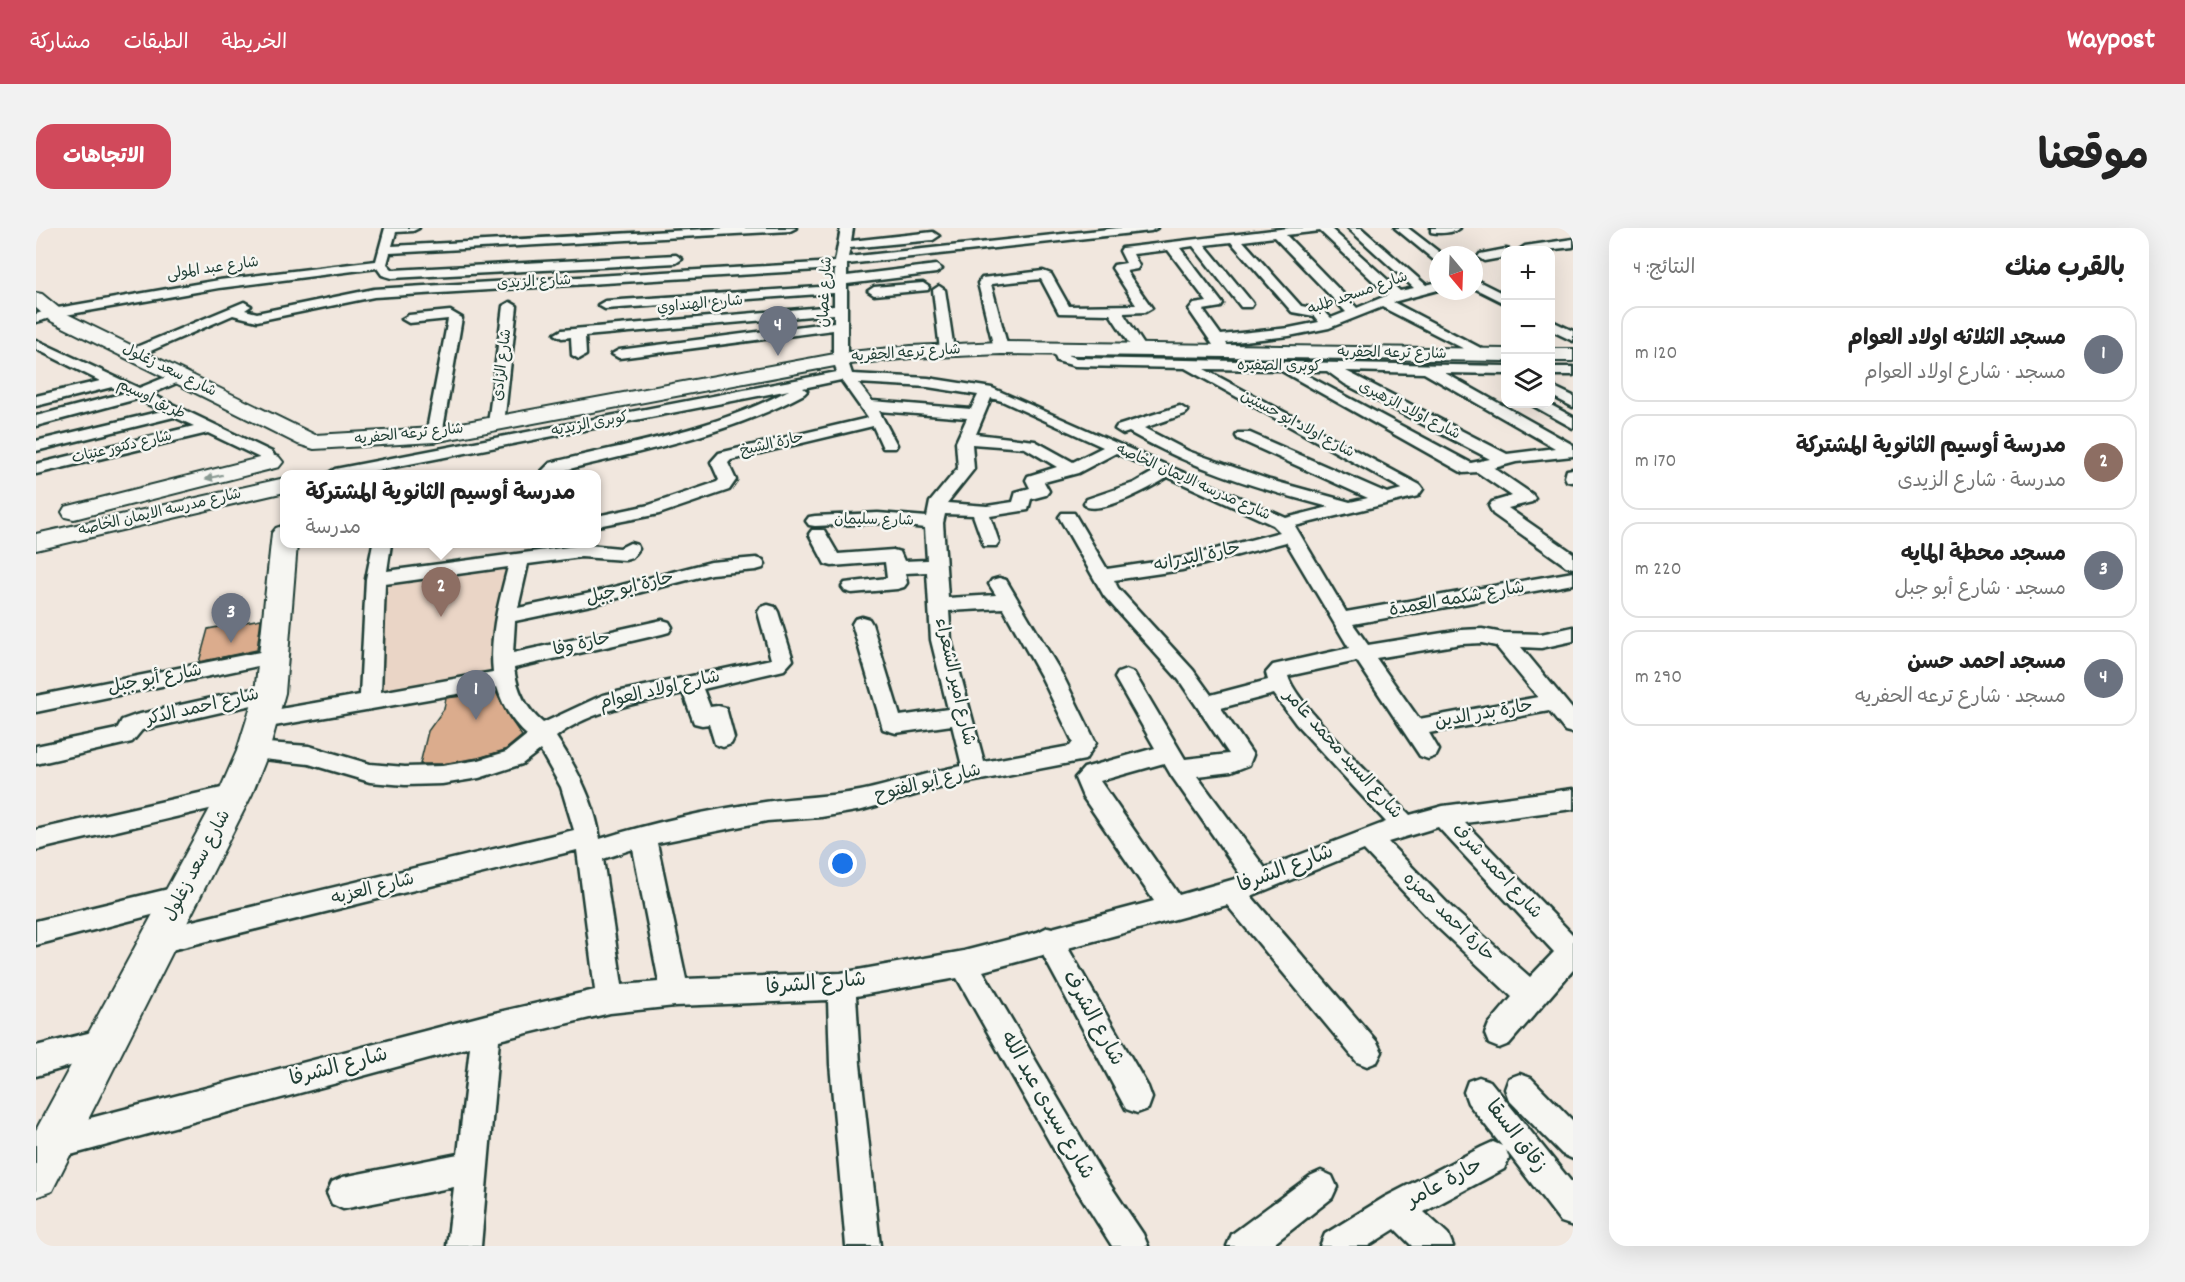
<!DOCTYPE html>
<html lang="ar">
<meta charset="utf-8">
<style>
body{margin:0;font-family:Dekko,"Playpen Sans Arabic",sans-serif;background:#f2f2f2;color:#222;direction:rtl}
.controls{position:absolute;right:18px;top:18px;display:grid;overflow:hidden;border-radius:12px;box-shadow:0 6px 24px #0002}
.controls button{width:54px;height:54px;display:grid;place-items:center;padding:0;border:0;border-bottom:2px solid #e0e0e0;background:#fff;color:#222;font:30px sans-serif}
.compass{position:absolute;left:1393px;top:18px;width:54px;height:54px;border-radius:50%;background:#fff;box-shadow:0 6px 24px #0002;rotate:161deg}
.you{position:absolute;left:807px;top:636px;width:21px;height:21px;margin:-15px;border:4px solid #fff;border-radius:50%;background:#1a73e8;box-shadow:0 0 0 9px #1a73e833}
.badge{display:grid;place-items:center;width:39px;height:39px;border-radius:50%;background:#d1495b;color:#fff;font-size:20px;font-weight:700}
.pin{position:absolute;translate:-50% -50px;filter:drop-shadow(0 2px 3px #0008)}
.pin::after{content:'';position:absolute;top:32px;width:21px;height:18px;background:inherit;clip-path:polygon(0 0,100% 0,50% 100%)}
.popup{position:absolute;left:244px;top:242px;width:321px;height:78px;box-sizing:border-box;display:grid;place-content:center;border-radius:12px;background:#fff;filter:drop-shadow(0 2px 4px #0005);font-size:20px;white-space:nowrap;color:#767676}
.popup b{font-size:22px;color:#222}
.popup::after{content:'';position:absolute;left:50%;top:100%;margin-left:-12px;border:12px solid transparent;border-top-color:#fff}
.list{margin:0;padding:0;list-style:none}
h2{display:flex;justify-content:space-between;align-items:center;height:78px;margin:0;padding:0 24px;font-size:26px}
h2 small{font-size:20px;font-weight:400;color:#767676}
.list li{display:grid;grid-template-columns:39px 1fr auto;gap:18px;align-items:center;box-sizing:border-box;height:96px;margin:0 12px 12px;padding:0 12px;border:2px solid #e0e0e0;border-radius:18px}
.list b{display:block;font-size:22px;white-space:nowrap}
.list p{margin:0;font-size:20px;white-space:nowrap;color:#767676}
.list em{font-size:20px;font-style:normal;color:#767676}
.icon{flex:none;width:33px;height:33px;fill:none;stroke:currentColor;stroke-width:2;stroke-linecap:round;stroke-linejoin:round}
.map{position:relative;flex:none;width:1537px;height:1018px;overflow:hidden;direction:ltr;border-radius:18px}
header{display:flex;align-items:center;gap:36px;box-sizing:border-box;height:84px;padding:0 30px;background:#d1495b;color:#fff}
header strong{font-size:28px}
nav{display:flex;gap:33px;margin-inline-start:auto;font-size:21px}
.intro{display:flex;align-items:center;justify-content:space-between;box-sizing:border-box;height:144px;padding:0 36px}
h1{margin:0;font-size:42px}
.button{padding:15px 27px;border-radius:18px;background:#d1495b;color:#fff;font-size:21px;font-weight:700}
main{display:flex;gap:36px;padding:0 36px}
aside{flex:1;background:#fff;border-radius:18px;box-shadow:0 6px 24px #0002}
.map>svg:first-child{display:block}
.built{fill:#ead5c6}
.building{fill:#dbac8d;stroke:#1f3d34;stroke-width:1.5}
.lines{fill:none;stroke-linecap:round;stroke-linejoin:round}
.street-casing{stroke:#1f3d34;stroke-width:5}
.secondary-casing{stroke:#1f3d34;stroke-width:4}
.street{fill:#f6f6f2;fill-rule:evenodd}
.secondary{fill:#f6f6f2;fill-rule:evenodd}
.oneway{fill:#8a9a93}
.labels{text-anchor:middle;dominant-baseline:central;stroke-width:5;stroke-linejoin:round;paint-order:stroke}
.far-street-label{font-size:15px;fill:#1f3d34;stroke:#f6f6f2}
.street-label{font-size:18px;fill:#1f3d34;stroke:#f6f6f2}
.near-street-label{font-size:21px;fill:#1f3d34;stroke:#f6f6f2}
</style>
<header>
<strong>Waypost</strong>
<nav><a>الخريطة</a><a>الطبقات</a><a>مشاركة</a></nav>
</header>
<div class="intro"><h1>موقعنا</h1><a class="button">الاتجاهات</a></div>
<main>
<aside>
<h2>بالقرب منك<small>النتائج: 4</small></h2>
<ul class="list">
<li><span class="badge" style="background:#6b7280">1</span><div><b>مسجد الثلاثه اولاد العوام</b><p>مسجد · شارع اولاد العوام</p></div><em>120 m</em></li>
<li><span class="badge" style="background:#8d6e63">2</span><div><b>مدرسة أوسيم الثانوية المشتركة</b><p>مدرسة · شارع الزيدى</p></div><em>170 m</em></li>
<li><span class="badge" style="background:#6b7280">3</span><div><b>مسجد محطة المايه</b><p>مسجد · شارع أبو جبل</p></div><em>220 m</em></li>
<li><span class="badge" style="background:#6b7280">4</span><div><b>مسجد احمد حسن</b><p>مسجد · شارع ترعه الحفريه</p></div><em>290 m</em></li>
</ul>
</aside>
<div class="map">
<svg width="1537" height="1018" viewBox="0 0 1537 1018">
<rect width="100%" height="100%" fill="#f1e7de"/>
<filter id="ink" filterUnits="userSpaceOnUse"><feTurbulence type="fractalNoise" baseFrequency=".0167" numOctaves="2"/><feDisplacementMap in="SourceGraphic" scale="12" xChannelSelector="R" yChannelSelector="G"/><feConvolveMatrix kernelMatrix="1 2 1 2 8 2 1 2 1" color-interpolation-filters="sRGB"/></filter>
<g filter="url(#ink)">
<!-- built -->
<path class="built" d="M478 335 462 445 339 471 345 352Z"/>
<!-- building -->
<g class="building">
<path d="M225 391 221 422 163 434 172 401Z"/>
<path d="M460 464 471 486 486 508 469 522 442 530 406 536H384L392 503 408 481 410 470Z"/>
</g>
<g class="lines">
<defs>
<g id="street">
<path d="M349 0H383L377 3 360 4 356 18 690 0H760L754 3 354 25 351 36 357 42 640 27 646 31 640 35 356 50 346 47 341 40 183 60 18 89 0 94V86L16 81 183 52 340 33Z"/>
<path d="M805 0H817L815 13 897 4 903 8 897 12 814 20 812 29 1082 0H1121L1115 3 811 36V48L900 37 906 41 900 45 811 56V131L816 146 892 150 956 160 1250 290 1293 279C1223 261 1155 240 1093 204L1087 206 1079 201 1081 198 1144 178 1152 183 1149 186 1108 200 1152 223 1234 252 1314 274 1332 270 1202 211 1200 208 1202 205H1214L1351 265 1366 261 1149 140 1039 138 1021 133 1016 122 1018 119H1028L1032 127 1040 130 1470 138V146L1409 145 1537 217V228L1480 234 1458 240 1496 266 1499 270 1496 274 1472 280 1537 325V340L1530 338 1457 286 1453 278 1456 274 1476 268 1441 244 1427 245 1244 142 1168 141 1384 257 1387 261 1382 268 1259 298 1310 384 1537 344V356L1317 396 1332 417 1425 402 1446 401 1467 405 1505 406 1537 399V413L1505 420 1485 419 1537 482V505L1529 503 1513 483 1393 505 1403 522 1400 528 1392 531 1384 528 1321 433 1252 448C1259 476 1348 560 1374 587L1407 578 1537 561V581L1429 595 1537 707V742L1473 816 1463 820 1453 816 1449 806 1453 796 1476 769 1398 696 1328 622 1215 668 1341 814 1346 824 1341 834 1331 838 1321 834 1191 677 1032 720 1112 859 1116 870 1112 881 1101 885 1090 881 1007 727 947 743 1064 942 1107 1006 1112 1018H1076L1042 964 921 750 820 768 824 836 844 1018H810L794 836 792 772 639 778 574 785 463 812 445 1018H411L418 959 307 981 296 976 291 965 296 954 307 949 422 926 434 819 16 932 5 927 0 916 5 905 16 900 450 787 559 762 541 622 123 725 113 722 110 713 113 704 123 701 538 602 525 559 504 522 486 536 443 550 406 556 369 557 334 554 273 536 209 529 206 523 209 517 217 514 273 518 334 536 369 539 406 538 443 532 470 524 491 507C476 494 467 478 461 459L227 500 219 498 216 492 219 486 227 484 324 467 330 351 337 316H355L351 343 540 318 541 316 584 320 594 315 601 317 603 321 596 330 589 332 545 329 492 336 482 380 555 365 675 334 720 330 727 332 729 336 727 340 720 342 675 346 555 377 479 393 477 425 626 392 633 394 636 399 633 404 626 406 478 440C481 462 489 480 507 495L567 467 735 431 722 384 725 379 732 377 739 379 742 384 757 432 748 442 667 461 674 479 682 478 690 480 698 510 695 516 687 519 679 516 673 496 666 497 658 495 647 465C604 475 555 481 520 509 541 540 559 575 564 611 618 594 673 582 729 574 760 569 792 569 824 563 858 556 891 544 926 538L916 497 860 505 847 501 816 396 819 391 826 389 833 391 836 396 864 488 912 481 895 412 891 344 869 345 871 355 868 359 861 361 816 365 809 363 806 359 809 355 851 350 849 334 796 338 789 336 773 306 776 302H788L802 326 857 322 864 324 868 333 891 332 889 300 842 295 779 298 773 297 770 293 773 289 779 288 842 285 891 289 894 274 922 240 920 214 931 190 843 183 861 217 859 220H847L837 198 695 232 692 235 700 252 693 262 623 286 561 298V288L613 277 681 254 683 252 675 234 683 225 832 190 805 152 767 160 771 163 768 166C692 207 609 222 526 243L521 246H503L514 235C595 215 678 202 753 162L322 246H291L299 241 801 144 797 131V102L583 130 576 126 583 122 798 94V86L549 108 550 127 543 131 536 127 535 109 526 110 519 106 526 102 798 78V65L569 81 562 77 569 73 798 58 799 41 338 69 221 93 197 87 103 128H93L91 125 93 122 208 74 215 78 209 82 221 85 338 61 799 34ZM1263 143H1291L1309 156 1454 231 1435 235ZM1310 143 1388 145 1519 220 1471 226ZM822 155 892 159 942 167 935 181 836 173ZM955 170 966 173 1067 219 1037 234 999 213 940 206ZM936 216 989 220 1021 239 992 248 990 252 994 260 980 264 977 274 951 278 911 275 938 241ZM1080 225 1119 243 1098 255 1051 271 1048 275 1051 279C1071 284 1115 260 1132 249L1237 297 1244 304 1146 330 1071 341 1038 285H1026L1023 289 1068 368 1143 452 1193 526 1149 531 1098 445 1090 442 1082 445 1079 450 1119 520 1048 540 1039 550 1047 569 1118 673 1016 700 1012 699 1002 704 928 723 805 745 650 751 621 615 731 593 785 589 826 582 903 560 1049 532 1060 515 1027 448 970 352 963 350 956 352 953 356 960 367 912 370 907 295 909 286 937 287 948 318H960L963 314 954 288 992 282 995 271 1010 267 1013 263 1008 254 1042 245ZM1250 314 1313 420 1237 437 1230 445 1232 452 1175 467 1157 442 1082 360 1078 352 1146 342ZM472 339C463 374 453 408 457 444L345 464 349 356ZM967 380 1005 448 1037 514 1034 518 948 534 915 412 913 383ZM1446 415 1460 418 1502 469 1383 491 1340 430 1425 416ZM1238 466 1260 496 1350 594 1229 640 1161 548 1195 544 1213 537 1217 527 1185 480ZM1128 535 1135 547 1206 649 1143 667 1064 553ZM1402 599 1518 724 1494 749 1416 680 1352 614ZM597 621 623 754 586 757 567 631Z"/>
<path d="M1253 0H1294L1364 63 1378 60 1312 0H1325L1390 57 1402 54V62L1357 74 1458 127 1456 130H1446L1346 79 1293 100 1253 108 1190 115 1196 124 1189 128 1184 127 1153 82 1158 76 1171 74 1132 22 1097 26 1103 38 1101 41 1090 43 1116 80 1109 84 1087 85 1112 123 1110 126H1100L1074 86 1023 85 1005 51 955 56 972 120 965 124 958 120 942 55 946 50 1007 43 1015 46 1033 78 1100 77 1076 40 1078 37 1090 35 1084 23 1086 20ZM1284 3 1352 67 1321 80 1250 7ZM1238 9 1310 84 1295 90 1287 82 1265 78 1207 13ZM1195 14 1256 84 1278 88 1283 94 1253 100 1185 107 1167 82 1185 79 1187 76 1144 20 1157 18 1205 79H1215L1217 76 1215 73 1169 17Z"/>
<path d="M1359 0H1372L1407 27H1402V33L1398 32Z"/>
<path d="M1395 0H1424C1418 5 1403 6 1395 4Z"/>
<path d="M1537 11V19L1510 22H1483L1489 18Z"/>
<path d="M1470 21 1474 22H1470V29L1448 33 1442 29 1444 26Z"/>
<path d="M1438 51 1470 67V76L1438 60Z"/>
<path d="M887 55 893 59 892 62 838 67 832 63 838 59Z"/>
<path d="M903 58 909 62 918 122 911 126 904 122 897 62Z"/>
<path d="M474 74 481 78 468 196 460 201 452 196 467 78Z"/>
<path d="M414 83 426 90 406 207 398 212 390 207 412 91 373 95 366 91 373 87Z"/>
<path d="M1514 92 1537 103V113L1514 102Z"/>
<path d="M0 112 103 160 140 145H150L152 148 150 151 115 166 236 224 238 227 236 230H224L172 205 0 246V236L158 198 138 189 0 223V213L126 183 101 171 0 198V188L89 165 76 159 0 178V168L64 153 0 121Z"/>
<rect x="1514" y="139" width="23" height="8"/>
<path d="M1514 157 1537 168V179L1514 167Z"/>
<path d="M1494 176H1513L1537 189V200Z"/>
<path d="M1537 241V254L1531 253 1529 249 1531 242Z"/>
<path d="M239 421 246 423 249 428 246 433 0 484V468Z"/>
<path d="M234 457 242 459 245 465 242 471 106 502 96 514 0 536V518L81 501 86 492 100 487Z"/>
<path d="M199 557 207 559 211 566 207 573 0 622V602Z"/>
<path d="M145 658 154 661 158 669 154 677 0 717V693Z"/>
<path d="M68 801 78 805 83 815 78 825 0 848V818Z"/>
<path d="M1484 846 1495 850 1537 893V931L1526 926 1473 872 1469 861 1473 850Z"/>
<path d="M1443 849 1454 853 1537 956V998L1525 994 1470 922 1473 930 1468 941 1388 984 1412 1006 1417 1018H1376L1359 1001 1332 1018H1284L1289 1006 1349 969 1446 919 1457 914 1466 918 1432 875 1428 864 1432 853Z"/>
<path d="M1285 943 1296 948 1301 959 1296 970 1235 1018H1191L1196 1006 1274 948Z"/>
</g>
<g id="secondary">
<path d="M0 65 6 66 29 85 279 207 398 200 804 125 875 118 965 114 1470 121V133L965 126 875 130 804 137 398 214 278 221 262 216 15 93 0 80Z"/>
<rect x="1514" y="121" width="23" height="12"/>
<path d="M235 227 243 229 247 234 243 239 38 291 29 289 26 284 29 279Z"/>
<path d="M249 250V264L0 322V306Z"/>
<path d="M249 297V316H261L249 465 233 523 216 566 16 963 0 969V902L183 564 201 523 219 465 236 305 240 300Z"/>
</g>
</defs>
<!-- street casing -->
<use href="#street" class="street-casing"/>
<!-- secondary casing -->
<use href="#secondary" class="secondary-casing"/>
<!-- street -->
<use href="#street" class="street"/>
<!-- secondary -->
<use href="#secondary" class="secondary"/>
</g>
<!-- one-way arrows -->
<defs><path id="oneway-solid" d="M-6-.8H1V-3.2L6.5 0L1 3.2V.8H-6Z" transform="scale(1.5)"/></defs>
<use class="oneway" href="#oneway-solid" transform="translate(178 249) rotate(166)"/>
</g>
<g class="labels">
<!-- far-street labels -->
<g class="far-street-label">
<text transform="translate(177 41) rotate(-8)">شارع عبد المولى</text>
<text transform="translate(498 55) rotate(-3)">شارع الزيدى</text>
<text transform="translate(790 64) rotate(-87)">شارع غصان</text>
<text transform="translate(1322 66) rotate(-19)">شارع مسجد طلبه</text>
<text transform="translate(664 77) rotate(-5)">شارع الهنداوي</text>
<text transform="translate(870 126) rotate(-4)">شارع ترعه الحفريه</text>
<text transform="translate(1356 126) rotate(1)">شارع ترعه الحفريه</text>
<text transform="translate(467 137) rotate(-83)">شارع الزادى</text>
<text transform="translate(1243 139) rotate(1)">كوبرى الصفيره</text>
<text transform="translate(133 143) rotate(26)">شارع سعد زغلول</text>
<text transform="translate(115 172) rotate(26)">طريق اوسيم</text>
<text transform="translate(1373 183) rotate(27)">شارع اولاد الزهيرى</text>
<text transform="translate(554 197) rotate(-11)">كوبرى الزيديه</text>
<text transform="translate(1261 197) rotate(28)">شارع اولاد ابو حسنين</text>
<text transform="translate(373 207) rotate(-6)">شارع ترعه الحفريه</text>
<text transform="translate(736 217) rotate(-13)">حارة الشيخ</text>
<text transform="translate(86 220) rotate(-13)">شارع دكتور عنيات</text>
<text transform="translate(1157 255) rotate(24)">شارع مدرسه الايمان الخاصه</text>
<text transform="translate(124 285) rotate(-13)">شارع مدرسه الايمان الخاصه</text>
<text transform="translate(838 293) rotate(1)">شارع سليمان</text>
</g>
<!-- street labels -->
<g class="street-label">
<text transform="translate(1161 330) rotate(-12)">حارة البدرانه</text>
<text transform="translate(594 361) rotate(-14)">حارة ابو جبل</text>
<text transform="translate(1421 372) rotate(-10)">شارع شكمه العمدة</text>
<text transform="translate(546 417) rotate(-13)">حارة وفا</text>
<text transform="translate(119 452) rotate(-11)">شارع أبو جبل</text>
<text transform="translate(918 454) rotate(77)">شارع امير الشعراء</text>
<text transform="translate(624 463) rotate(-13)">شارع اولاد العوام</text>
<text transform="translate(167 480) rotate(-13)">شارع احمد الدكر</text>
<text transform="translate(1448 487) rotate(-10)">حارة بدر الدين</text>
<text transform="translate(1306 527) rotate(48)">شارع السيد محمد عامر</text>
<text transform="translate(892 556) rotate(-14)">شارع أبو الفتوح</text>
<text transform="translate(162 638) rotate(-62)">شارع سعد زغلول</text>
<text transform="translate(1460 644) rotate(47)">شارع احمد شرف</text>
<text transform="translate(337 662) rotate(-14)">شارع العزبه</text>
<text transform="translate(1412 690) rotate(44)">حارة احمد حمزه</text>
</g>
<!-- near-street labels -->
<g class="near-street-label">
<text transform="translate(1250 642) rotate(-21)">شارع الشرفا</text>
<text transform="translate(780 757) rotate(-5)">شارع الشرفا</text>
<text transform="translate(1056 791) rotate(61)">شارع الشرف</text>
<text transform="translate(303 840) rotate(-15)">شارع الشرفا</text>
<text transform="translate(1010 878) rotate(60)">شارع سيدى عبد الله</text>
<text transform="translate(1479 909) rotate(52)">زقاق السقا</text>
<text transform="translate(1409 956) rotate(-28)">حارة عامر</text>
</g>
</g>
</svg>
<div class="controls">
<button>+</button>
<button>−</button>
<button><svg class="icon" aria-label="layers" viewBox="0 0 24 24"><path d="M12 4l9 5-9 5-9-5zM3 14l9 5 9-5"/></svg></button>
</div>
<svg class="compass" viewBox="-18 -18 36 36"><path d="M0-13l5 13h-10z" fill="#e53935"/><path d="M0 13l5-13h-10z" fill="#767676"/></svg>
<div class="you"></div>
<div class="pin badge" style="left:440px;top:492px;background:#6b7280">1</div>
<div class="pin badge" style="left:405px;top:389px;background:#8d6e63">2</div>
<div class="popup"><b>مدرسة أوسيم الثانوية المشتركة</b>مدرسة</div>
<div class="pin badge" style="left:195px;top:415px;background:#6b7280">3</div>
<div class="pin badge" style="left:742px;top:128px;background:#6b7280">4</div>
</div>
</main>
